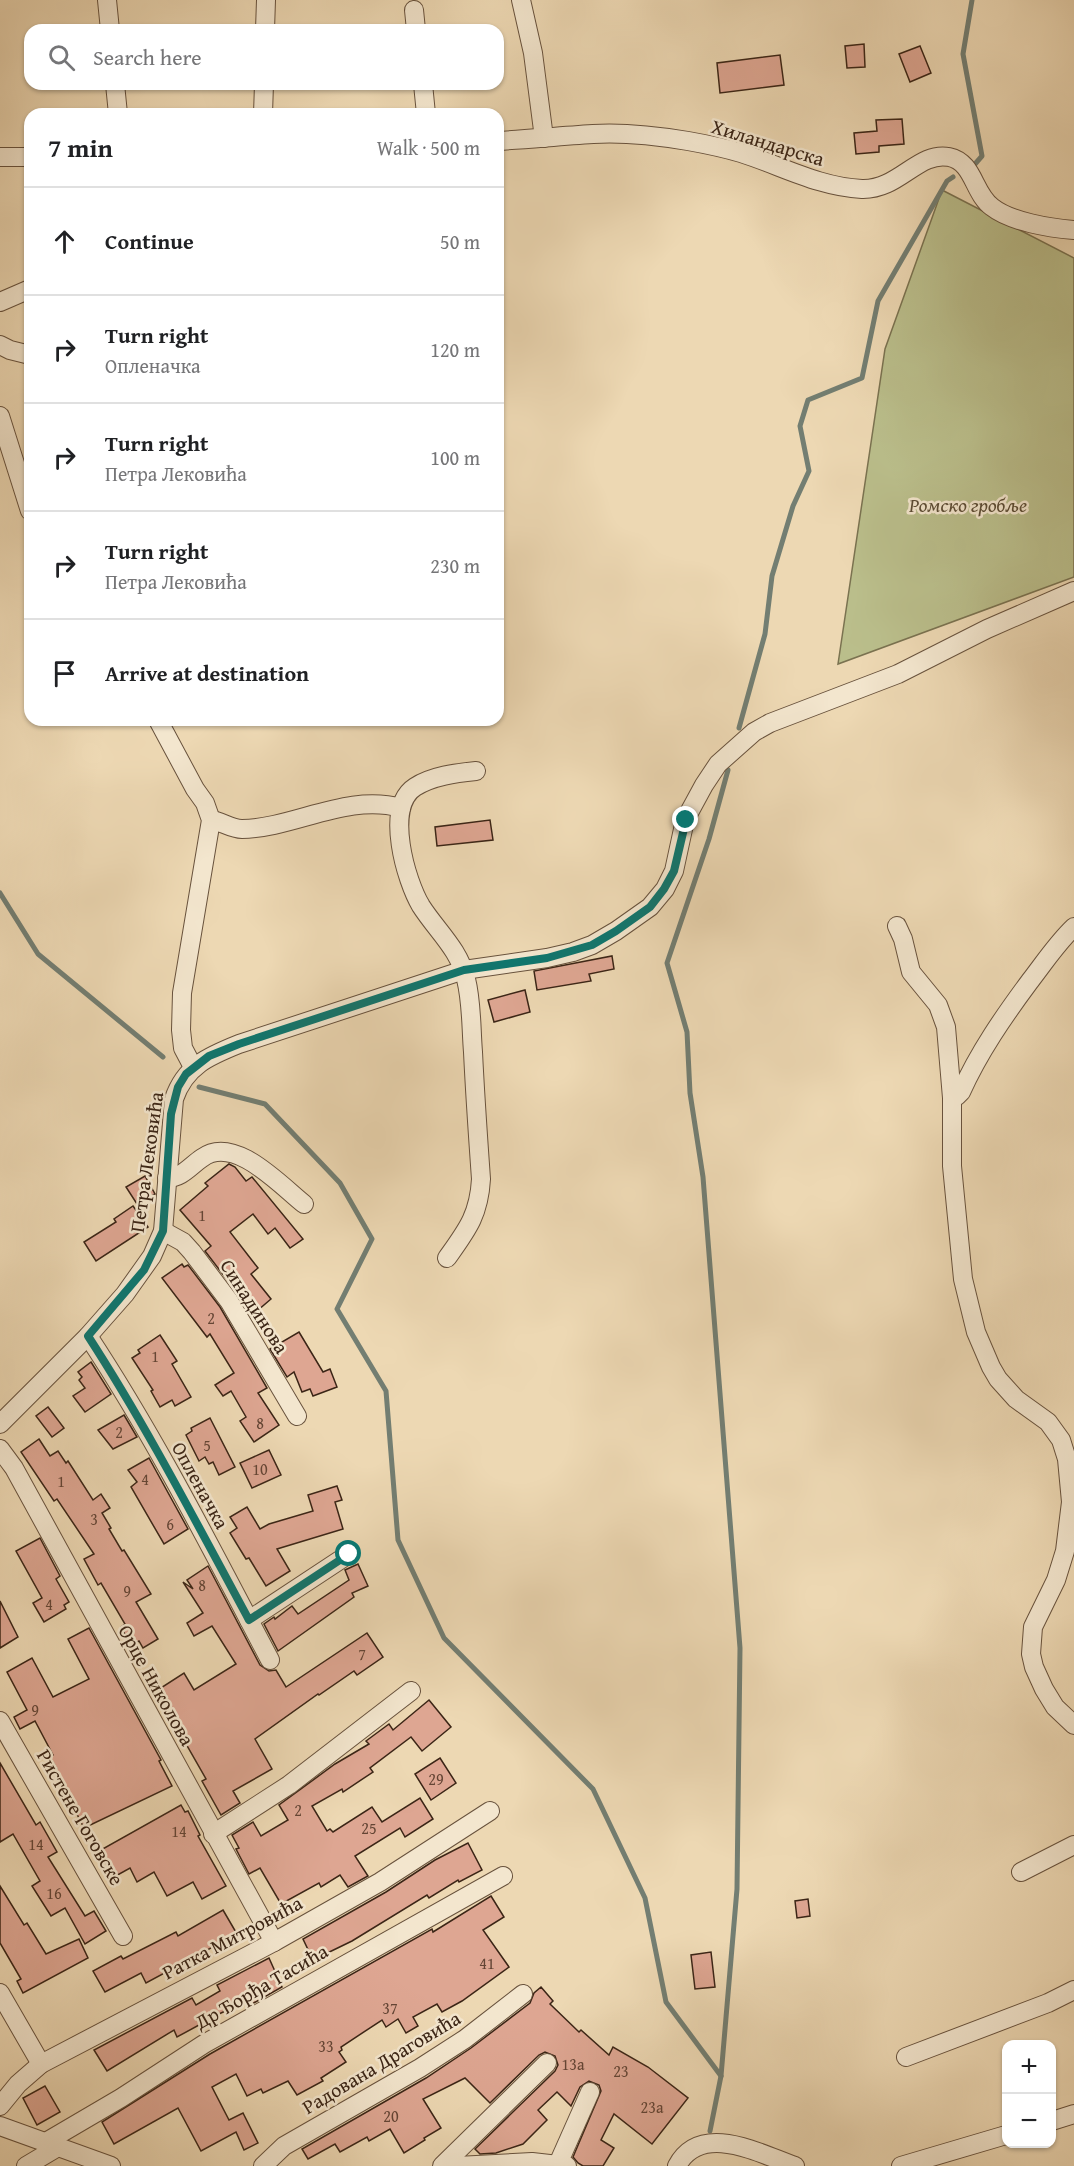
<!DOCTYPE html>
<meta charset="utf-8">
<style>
body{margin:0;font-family:"Gentium Book Plus",serif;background:#f2f2f2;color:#202124}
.controls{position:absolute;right:18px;bottom:18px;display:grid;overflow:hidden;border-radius:12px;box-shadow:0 2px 4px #0004}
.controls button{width:54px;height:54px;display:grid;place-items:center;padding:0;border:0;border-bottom:2px solid #e0e0e0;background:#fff;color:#202124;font:30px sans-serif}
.stop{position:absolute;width:18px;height:18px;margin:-14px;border:4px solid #0f766e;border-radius:50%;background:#fff}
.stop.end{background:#0f766e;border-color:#fff;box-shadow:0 2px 6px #0008}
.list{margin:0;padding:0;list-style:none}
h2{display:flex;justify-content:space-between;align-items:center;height:78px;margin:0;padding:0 24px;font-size:26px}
h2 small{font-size:20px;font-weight:400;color:#757577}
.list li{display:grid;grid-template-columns:39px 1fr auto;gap:18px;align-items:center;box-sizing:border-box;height:108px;padding:0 24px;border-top:2px solid #e0e0e0}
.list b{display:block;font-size:22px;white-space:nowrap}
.list p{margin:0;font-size:20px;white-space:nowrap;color:#757577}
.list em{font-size:20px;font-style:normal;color:#757577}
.icon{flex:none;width:33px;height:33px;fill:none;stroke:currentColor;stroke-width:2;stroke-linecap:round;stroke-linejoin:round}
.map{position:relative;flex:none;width:1074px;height:2166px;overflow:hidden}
.search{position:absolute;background:#fff;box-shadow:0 2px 4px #0004;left:24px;top:24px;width:480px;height:66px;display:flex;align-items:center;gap:15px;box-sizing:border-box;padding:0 21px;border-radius:18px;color:#757577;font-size:22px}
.panel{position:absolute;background:#fff;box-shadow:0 2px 4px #0004;left:24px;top:108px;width:480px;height:618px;border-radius:18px}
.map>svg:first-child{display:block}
.green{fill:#babe8b;stroke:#7a7250;stroke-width:1.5}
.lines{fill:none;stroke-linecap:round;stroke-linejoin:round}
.stream{stroke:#737e72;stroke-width:5}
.building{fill:#dea692;stroke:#3b2516;stroke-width:1.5}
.minor-casing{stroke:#68523d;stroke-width:20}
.minor{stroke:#f3e6ce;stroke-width:18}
.route{stroke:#0f766e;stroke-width:8}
.labels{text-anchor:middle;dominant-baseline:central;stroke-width:5;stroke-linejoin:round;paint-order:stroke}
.number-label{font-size:16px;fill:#644535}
.street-label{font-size:20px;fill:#3b2516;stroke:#f3e6ce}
.park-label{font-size:20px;font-style:italic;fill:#5b4b33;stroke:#f3e6ce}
</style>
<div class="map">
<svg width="1074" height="2166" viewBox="0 0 1074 2166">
<rect width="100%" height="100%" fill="#edd8b3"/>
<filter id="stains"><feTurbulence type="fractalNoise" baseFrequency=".00333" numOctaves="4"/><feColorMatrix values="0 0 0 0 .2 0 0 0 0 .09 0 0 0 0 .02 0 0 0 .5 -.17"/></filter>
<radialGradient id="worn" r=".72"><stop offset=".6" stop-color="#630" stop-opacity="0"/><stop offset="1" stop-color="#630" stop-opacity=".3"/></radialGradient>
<!-- green -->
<path class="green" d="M942 190 1074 258V577L838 664 885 349Z"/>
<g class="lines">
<!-- stream -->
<g class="stream">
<path d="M972 0 963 54 982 156 975 164"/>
<path d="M739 728 765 634 772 576 793 506 809 471 800 426 808 400 862 378 878 301 947 181 953 177"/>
<path d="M0 893 38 954 163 1057"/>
<path d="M199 1087 265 1104 340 1183 372 1239 337 1309 386 1391 398 1540 444 1638 593 1789 645 1898 666 2002 721 2076"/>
<path d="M710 2131 721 2076 737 1889 740 1648 703 1177 690 1093 687 1032 667 963 709 839 728 770"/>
</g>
</g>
<!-- building -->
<g class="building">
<path d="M864 44 865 67 847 68 845 46Z"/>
<path d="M920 46 931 73 910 82 899 54Z"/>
<path d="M780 55 784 85 720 93 717 63Z"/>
<path d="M902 119 904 144 879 146V152L856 154 854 133 877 131 876 120Z"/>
<path d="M490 820 493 840 437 846 435 827Z"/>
<path d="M612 956 614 969 589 974 591 981 537 990 534 971Z"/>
<path d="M525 990 530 1012 494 1022 488 1000Z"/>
<path d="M229 1164 235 1167 246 1181 252 1177 303 1239 290 1248 275 1228 268 1234 253 1214 230 1232 258 1268 251 1274 271 1299 251 1316 238 1294 205 1251 211 1246 180 1210 208 1186 205 1183Z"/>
<path d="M145 1176 155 1194 137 1204 126 1187Z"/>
<path d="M133 1206 148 1227 96 1261 84 1242 116 1222 114 1219Z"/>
<path d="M182 1264 184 1267 188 1265 220 1307 267 1388 258 1393 279 1425 254 1442 240 1421 246 1417 231 1391 223 1396 215 1385 234 1373 210 1334 207 1337 162 1278Z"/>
<path d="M299 1332 323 1372 330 1369 337 1387 313 1396 310 1389 302 1392 294 1372 287 1377 270 1349Z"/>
<path d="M160 1335 177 1361 172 1364 191 1397 175 1406 172 1400 160 1407 151 1391 153 1390 132 1358 140 1353 138 1350Z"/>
<path d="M91 1362 111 1394 85 1412 73 1396 85 1388 79 1380 82 1377 78 1372Z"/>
<path d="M48 1407 64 1428 52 1437 36 1416Z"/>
<path d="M124 1415 137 1437 113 1449 98 1430Z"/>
<path d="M210 1418 235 1467 219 1475 213 1462 209 1464 205 1457 199 1461 186 1435 192 1431 191 1428Z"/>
<path d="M39 1439 50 1456 58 1451 66 1463 68 1461 93 1500 101 1494 110 1508 102 1513 111 1528 109 1529 122 1551 124 1550 151 1594 136 1602 158 1639 143 1648 139 1641 131 1645 121 1627 125 1624 101 1583 98 1585 84 1559 94 1554 57 1499 54 1501 21 1452Z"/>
<path d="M269 1450 281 1475 252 1488 240 1463Z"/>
<path d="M149 1458 188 1529 164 1544 131 1487 137 1482 128 1470Z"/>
<path d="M337 1486 342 1500 335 1502 343 1529 277 1549 290 1571 266 1586 249 1558 246 1559 230 1533 237 1528 230 1517 247 1507 260 1529 269 1524 313 1511 308 1495Z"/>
<path d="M40 1538 60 1576 56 1579 69 1602 64 1605 66 1609 44 1622 33 1603 42 1598 16 1551Z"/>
<path d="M358 1564 368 1586 352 1593 354 1597 278 1651 264 1624 274 1617 275 1619 292 1606 298 1614 349 1580 345 1570Z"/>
<path d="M208 1566 260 1665 269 1671 276 1670 286 1687 367 1633 383 1657 357 1675 354 1671 319 1695 318 1694 255 1739 272 1769 233 1791 240 1803 221 1815 202 1781 206 1779 182 1737 153 1693 184 1673 194 1690 236 1664 212 1626 194 1636 187 1623 203 1613 183 1582 193 1589 187 1580Z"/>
<path d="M0 1601 18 1637 0 1648Z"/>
<path d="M89 1628 161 1760 159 1761 172 1786 84 1828 55 1771 57 1769 50 1757 53 1755 35 1721 20 1729 14 1717 27 1710 7 1672 32 1658 53 1697 89 1679 68 1639Z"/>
<path d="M429 1700 451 1727 422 1751 411 1737 370 1768 373 1772 343 1792 342 1789 312 1806 327 1831 330 1829 333 1832 372 1807 382 1822 420 1798 433 1819 405 1837 400 1828 355 1856 368 1876 348 1887 340 1875 321 1887 319 1883 281 1904 260 1868 249 1874 236 1849 239 1848 232 1835 253 1822 261 1836 288 1820 279 1805 335 1764 369 1744 366 1741 389 1724 393 1730Z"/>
<path d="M440 1758 456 1783 431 1800 415 1774Z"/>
<path d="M0 1763 36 1825 40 1822 57 1852 48 1857 85 1916 94 1911 106 1931 85 1944 65 1908 51 1916 32 1886 40 1881 13 1834 0 1842Z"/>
<path d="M181 1805 185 1812 188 1811 200 1835 198 1836 226 1886 202 1899 193 1882 167 1896 154 1872 137 1882 130 1868 114 1877 99 1851Z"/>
<path d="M468 1843 482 1870 459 1882 458 1880 429 1898 427 1895 352 1941 313 1960 303 1939 386 1892 435 1860Z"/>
<path d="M0 1886 24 1925 27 1923 46 1954 79 1939 88 1958 23 1993 17 1981 21 1979 0 1943Z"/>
<path d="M491 1896 504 1917 483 1930 509 1967 462 2001 442 2012 437 2004 413 2017 418 2026 406 2033 398 2019 386 2027 382 2020 341 2047 342 2050 339 2052 346 2062 321 2078 323 2081 297 2095 288 2081 263 2093 261 2089 247 2096 236 2074 212 2087 229 2120 243 2113 258 2143 244 2150 236 2132 201 2151 178 2108 114 2144 102 2122 210 2054 432 1929 433 1932Z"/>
<path d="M808 1899 810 1916 797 1918 795 1901Z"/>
<path d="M223 1910 237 1934 146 1983 141 1973 105 1992 93 1971 121 1956 123 1959 176 1932 178 1936Z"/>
<path d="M711 1952 715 1987 695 1989 691 1955Z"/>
<path d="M269 1958 282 1987 252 2004 250 2000 221 2013 177 2037 174 2030 107 2071 94 2050 192 1998 196 2005 220 1991 217 1985Z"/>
<path d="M541 1987 553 2001 550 2004 579 2032 581 2030 609 2055 613 2047 648 2067 688 2098 652 2144 614 2114 601 2140 614 2148 603 2166H583L578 2163 573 2157 601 2091 599 2085 589 2081 580 2087 571 2106 557 2092 538 2110 547 2120 523 2144 496 2153 480 2154 475 2149 555 2071 558 2065 555 2056 545 2052 539 2055 490 2103 465 2078 423 2099 441 2128 424 2138 425 2140 404 2153 390 2129 369 2141 367 2137 340 2152 335 2144 308 2159 302 2149 426 2078 471 2048 530 2003 534 1993Z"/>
<path d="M45 2086 60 2112 37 2125 23 2098Z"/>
</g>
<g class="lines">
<defs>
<g id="minor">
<path d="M107 0 110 30"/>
<path d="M521 0 533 53 544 138"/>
<path d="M414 10 416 30"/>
<path d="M265 30 266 0"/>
<path d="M115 84 118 114"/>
<path d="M423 84 426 114"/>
<path d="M263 114 264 84"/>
<path d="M498 141C530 139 561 136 593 134 624 132 658 136 688 141 705 144 724 148 741 153 782 166 819 187 862 189 899 190 918 151 949 157 974 162 973 193 992 207 1011 222 1050 228 1074 230"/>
<path d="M0 157H30"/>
<path d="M0 302 30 289"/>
<path d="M0 345 10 350 30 355"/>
<path d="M0 416 30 511"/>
<path d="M158 720 195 789 205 803 211 820 182 993 181 1030 183 1048 193 1067"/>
<path d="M211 820C221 821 231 829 242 829 295 828 347 793 401 808"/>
<path d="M897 926 903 939 911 972 938 1005 946 1027 952 1098V1166L963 1279 976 1332 991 1367 998 1379 1016 1399 1048 1422 1061 1440 1067 1459 1071 1502 1065 1551 1056 1580 1033 1627 1031 1654 1034 1667 1044 1689 1055 1707 1074 1725"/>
<path d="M952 1098 957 1096 961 1092C979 1052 1004 1016 1030 981 1044 963 1057 943 1074 927"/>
<path d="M167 1178C182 1178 190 1166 202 1158 234 1134 280 1185 304 1204"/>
<path d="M163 1231 183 1242 192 1252 229 1301 297 1416"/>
<path d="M447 1258C467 1230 479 1215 481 1179 478 1137 475 1094 473 1052 471 1028 472 1003 466 979 459 949 437 931 421 906 406 881 384 807 415 787 432 776 456 773 476 771"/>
<path d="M88 1336C156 1439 212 1550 270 1660"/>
<path d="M0 1424 88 1336 125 1294 152 1256 163 1231 174 1099C185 1066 209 1056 239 1044L464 970 547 958 573 952 592 945 616 931 650 907 665 889 674 871 685 820 704 785 718 764 754 732 770 723 898 674 987 629 1074 591"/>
<path d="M0 1449 14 1468 274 1942"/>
<path d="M249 1620 349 1554"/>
<path d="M0 1721 123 1936"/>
<path d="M213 1834 289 1785 411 1691"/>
<path d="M1021 1872 1074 1845"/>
<path d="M0 1993 41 2064"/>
<path d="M906 2057 1048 2003 1074 1990"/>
<path d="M0 2106 18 2084 41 2064 274 1942 380 1882 490 1811"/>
<path d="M1052 2121 1074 2114"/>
<path d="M0 2126 111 2166"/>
<path d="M46 2142 121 2098 204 2044 503 1876"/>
<path d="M558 2164 590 2092"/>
<path d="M26 2166 58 2147"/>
<path d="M263 2166 284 2146 420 2068 465 2039 523 1994"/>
<path d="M442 2166 547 2063"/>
<path d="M457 2166 532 2162 567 2166"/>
<path d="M677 2166C701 2121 760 2154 795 2166"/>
<path d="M901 2166 1006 2135"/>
</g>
</defs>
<!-- minor casing -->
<use href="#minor" class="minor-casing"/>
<!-- minor -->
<use href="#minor" class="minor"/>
</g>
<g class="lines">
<!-- route -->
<path class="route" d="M349 1554 249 1620C197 1524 147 1427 88 1336L144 1270 163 1231 171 1114 178 1087 186 1074 209 1056 239 1044 464 970 547 958 592 945 616 931 650 907 664 889 674 871 686 820"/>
</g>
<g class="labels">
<!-- number labels -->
<g class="number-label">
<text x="202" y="1215">1</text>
<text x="211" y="1318">2</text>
<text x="155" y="1356">1</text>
<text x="260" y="1423">8</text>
<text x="119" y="1432">2</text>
<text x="207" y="1445">5</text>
<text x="260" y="1469">10</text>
<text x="145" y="1479">4</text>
<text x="61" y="1481">1</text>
<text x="94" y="1519">3</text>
<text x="170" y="1524">6</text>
<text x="202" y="1585">8</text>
<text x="127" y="1591">9</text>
<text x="49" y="1604">4</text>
<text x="362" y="1654">7</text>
<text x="35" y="1710">9</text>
<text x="436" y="1779">29</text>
<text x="298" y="1810">2</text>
<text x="369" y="1828">25</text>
<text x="179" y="1831">14</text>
<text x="36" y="1844">14</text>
<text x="54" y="1893">16</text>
<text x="487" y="1963">41</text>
<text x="390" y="2008">37</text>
<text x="326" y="2046">33</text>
<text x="573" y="2064">13a</text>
<text x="621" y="2071">23</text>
<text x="652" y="2107">23a</text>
<text x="391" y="2116">20</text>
</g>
<!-- street labels -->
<g class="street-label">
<text transform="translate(768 142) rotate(17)">Хиландарска</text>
<text transform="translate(146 1162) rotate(-82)">Петра Лековића</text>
<text transform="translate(255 1306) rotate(57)">Синадинова</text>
<text transform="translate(201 1485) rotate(61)">Опленачка</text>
<text transform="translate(157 1685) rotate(61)">Орце Николова</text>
<text transform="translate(81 1817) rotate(60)">Ристене Гоговске</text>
<text transform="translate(232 1937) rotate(-28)">Ратка Митровића</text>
<text transform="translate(261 1986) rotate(-30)">Др Ђорђа Тасића</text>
<text transform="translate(381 2062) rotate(-31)">Радована Драговића</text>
</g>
<!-- park labels -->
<g class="park-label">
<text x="968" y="504">Ромско гробље</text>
</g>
</g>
<rect width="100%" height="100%" filter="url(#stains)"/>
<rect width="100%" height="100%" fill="url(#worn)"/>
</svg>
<div class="controls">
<button>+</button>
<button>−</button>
</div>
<div class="stop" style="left:349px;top:1554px"></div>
<div class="stop end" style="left:686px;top:820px"></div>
<div class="search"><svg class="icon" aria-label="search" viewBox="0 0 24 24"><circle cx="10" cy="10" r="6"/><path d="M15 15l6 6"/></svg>Search here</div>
<section class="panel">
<h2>7 min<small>Walk · 500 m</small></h2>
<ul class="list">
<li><svg class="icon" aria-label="ahead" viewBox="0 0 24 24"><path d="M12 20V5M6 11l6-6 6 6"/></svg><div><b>Continue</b></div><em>50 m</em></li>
<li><svg class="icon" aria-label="right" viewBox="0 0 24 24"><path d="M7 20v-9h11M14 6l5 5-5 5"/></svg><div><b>Turn right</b><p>Опленачка</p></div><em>120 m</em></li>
<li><svg class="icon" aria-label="right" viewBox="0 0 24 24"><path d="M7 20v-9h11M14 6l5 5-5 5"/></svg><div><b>Turn right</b><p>Петра Лековића</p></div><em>100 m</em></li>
<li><svg class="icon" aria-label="right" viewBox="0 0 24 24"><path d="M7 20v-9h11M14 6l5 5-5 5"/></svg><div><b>Turn right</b><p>Петра Лековића</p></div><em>230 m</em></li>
<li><svg class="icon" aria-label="arrive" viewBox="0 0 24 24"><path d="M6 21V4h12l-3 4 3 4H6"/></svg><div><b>Arrive at destination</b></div></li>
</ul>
</section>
</div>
